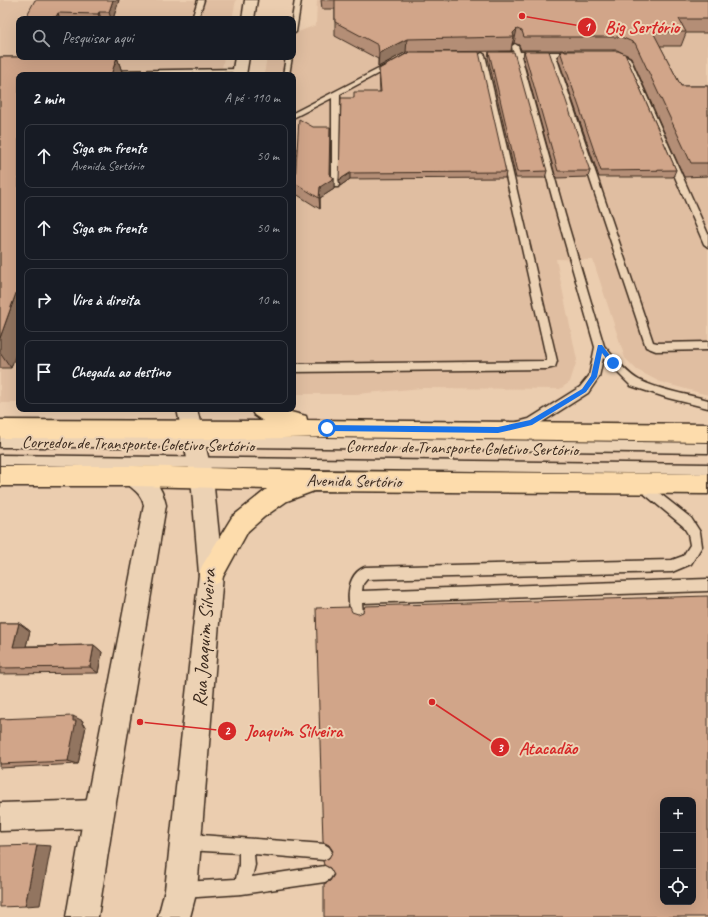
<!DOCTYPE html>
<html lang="pt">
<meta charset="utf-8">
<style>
body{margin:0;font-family:Caveat,sans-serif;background:#242831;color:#f1f3f6}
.controls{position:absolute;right:12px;bottom:12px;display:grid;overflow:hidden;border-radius:8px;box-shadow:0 4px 16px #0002}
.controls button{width:36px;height:36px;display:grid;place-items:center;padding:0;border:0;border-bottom:1px solid #363941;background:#171b24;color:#f1f3f6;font:20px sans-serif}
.stop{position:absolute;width:12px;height:12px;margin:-9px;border:3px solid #1a73e8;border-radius:50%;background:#fff}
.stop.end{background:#1a73e8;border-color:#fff;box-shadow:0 1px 4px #0008}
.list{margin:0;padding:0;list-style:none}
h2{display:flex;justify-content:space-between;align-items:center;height:52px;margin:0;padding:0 16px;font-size:17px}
h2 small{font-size:13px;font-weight:400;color:#9ea1a6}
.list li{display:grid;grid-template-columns:26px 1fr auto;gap:12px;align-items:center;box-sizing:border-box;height:64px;margin:0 8px 8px;padding:0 8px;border:1px solid #363941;border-radius:8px}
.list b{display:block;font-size:15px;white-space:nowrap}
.list p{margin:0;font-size:13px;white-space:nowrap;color:#9ea1a6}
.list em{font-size:13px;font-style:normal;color:#9ea1a6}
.icon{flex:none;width:22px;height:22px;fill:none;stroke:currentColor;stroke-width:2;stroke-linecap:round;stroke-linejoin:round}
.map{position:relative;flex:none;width:708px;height:917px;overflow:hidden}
.search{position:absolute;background:#171b24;box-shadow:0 4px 16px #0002;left:16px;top:16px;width:280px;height:44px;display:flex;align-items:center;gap:10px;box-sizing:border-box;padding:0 14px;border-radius:8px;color:#9ea1a6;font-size:15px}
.panel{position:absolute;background:#171b24;box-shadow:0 4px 16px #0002;left:16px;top:72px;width:280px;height:340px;border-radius:8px}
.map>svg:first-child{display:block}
.built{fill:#e0bea1}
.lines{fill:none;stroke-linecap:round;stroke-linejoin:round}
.lane-casing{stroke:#3b2a1e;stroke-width:3}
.street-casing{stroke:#3b2a1e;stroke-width:3}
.secondary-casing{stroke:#3b2a1e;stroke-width:3}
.primary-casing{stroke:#3b2a1e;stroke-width:3}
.lane{fill:#ecd2b4;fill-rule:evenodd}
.street{fill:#ecd2b4;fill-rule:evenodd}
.secondary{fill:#ecd2b4;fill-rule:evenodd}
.primary{fill:#fddcac;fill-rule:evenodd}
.wall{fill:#b48e76;stroke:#3b2a1e}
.shaded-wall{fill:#927460;stroke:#3b2a1e}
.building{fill:#d1a589;stroke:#3b2a1e;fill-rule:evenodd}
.route{fill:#1a73e8}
.labels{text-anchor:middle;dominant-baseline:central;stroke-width:4;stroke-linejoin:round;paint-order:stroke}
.street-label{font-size:17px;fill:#3b2a1e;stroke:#ecd2b4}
.near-street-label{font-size:20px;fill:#3b2a1e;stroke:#ecd2b4}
.leader{fill:none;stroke:#d62828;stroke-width:1.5}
.callout-dot{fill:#d62828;stroke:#ecd2b4;stroke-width:1.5}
.mark-label{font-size:12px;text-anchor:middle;font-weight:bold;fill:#fff}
.callout-label{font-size:18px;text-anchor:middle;font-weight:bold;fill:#d62828;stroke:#ecd2b4;stroke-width:4;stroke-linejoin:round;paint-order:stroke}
</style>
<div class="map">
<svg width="708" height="917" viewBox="0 0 708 917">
<rect width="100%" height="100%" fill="#ebcdaf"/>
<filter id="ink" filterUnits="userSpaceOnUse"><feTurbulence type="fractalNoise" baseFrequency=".025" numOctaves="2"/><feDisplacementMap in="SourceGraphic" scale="8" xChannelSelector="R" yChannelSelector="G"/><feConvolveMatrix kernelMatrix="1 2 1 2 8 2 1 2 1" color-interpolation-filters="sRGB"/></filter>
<g filter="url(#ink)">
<!-- built -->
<g class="built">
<path d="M0 0H236L232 19H19V57H224L221 75H19V403H0Z"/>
<path d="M317 0H708V395L660 382 637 370 625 358 593 260 556 259 577 360 570 382 560 389 422 388 356 394H293V75H264L267 57H293V34L316 25Z"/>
</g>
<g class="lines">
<defs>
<g id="lane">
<path d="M198 0H204L198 19H192Z"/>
<path d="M295 0H301L296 32 293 34 292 19Z"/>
<path d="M515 44 518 46 520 52H574L577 54 574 56H556L653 342 657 343 708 342V350L656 351 646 347 549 56H521L565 215 604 346C613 356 627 374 639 380 659 390 686 394 708 400V408L668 398 631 386 603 358 599 377 588 393 536 426 518 430 514 429 513 426 514 423 529 419 580 387 589 376 595 347 557 215 514 56H501L498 54 501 52H513L512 46Z"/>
<path d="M613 52 623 54 630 58 708 234V247L704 244 624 59 611 55V53Z"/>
<path d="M482 53 485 55 557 361 555 367 547 369 293 372V364L547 361 479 55Z"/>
<path d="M286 57H292L289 75H283Z"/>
<path d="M392 62 395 64 394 65 340 94 339 185 338 187H332V98L293 118V113Z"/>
<path d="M240 69 243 71 242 72 112 75H107L104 73 107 71Z"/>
<path d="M0 437H243L708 443V453L243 447H0Z"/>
<path d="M0 455 708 464V474L0 465Z"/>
<path d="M640 479 644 481 691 518 700 532 702 546 691 564 672 572 367 579 363 584 362 591 708 579V591L362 603 363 614 361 618 357 620 353 618C346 602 346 574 365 567L672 560 683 556 690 545 688 534 683 526 636 487 634 484 636 481Z"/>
<path d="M187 834 324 844 329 847 332 852 329 857 324 860 254 854 255 865 252 877 325 866 330 869 333 874 330 879 325 882 242 894 183 898 177 896 175 890 177 884 183 882 236 879 239 865V853L187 850 182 847 179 842 182 837Z"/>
</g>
<path id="street" d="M99 800 109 804 113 814 109 824 99 828 0 831V803Z"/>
<g id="secondary">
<path d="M245 0H257L254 19H242Z"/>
<path d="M235 57H249L246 75H232Z"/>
<path d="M177 409H197L213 478 223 574 197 890 190 917H158L165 890 199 574 191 478Z"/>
<path d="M133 466C152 473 162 486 166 505L114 814 98 917H66L84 814 144 505C140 489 128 489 122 476L125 469Z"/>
</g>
<g id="primary">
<path d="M251 409H279L306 416 307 420 708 424V442L327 437 238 439 0 438V420L263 421 254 415Z"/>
<path d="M0 466H133L318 471 708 474V494L314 491 287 501 264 517 248 531 220 582 211 586 202 582 199 574 202 566 232 517 267 489 133 486H0Z"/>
</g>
</defs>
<!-- lane casing -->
<use href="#lane" class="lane-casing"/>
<!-- street casing -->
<use href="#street" class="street-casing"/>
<!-- secondary casing -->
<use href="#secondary" class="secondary-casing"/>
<!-- primary casing -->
<use href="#primary" class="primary-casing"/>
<!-- lane -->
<use href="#lane" class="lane"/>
<!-- street -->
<use href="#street" class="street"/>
<!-- secondary -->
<use href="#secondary" class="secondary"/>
<!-- primary -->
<use href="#primary" class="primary"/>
</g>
<!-- wall -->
<g class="wall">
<path d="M119 0 113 19H28L27 15Z"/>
<path d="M321 0H708V33H686L681 46H660L681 86H708V176L684 177 631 57 625 54 676 170 673 177H599L558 58 560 51 623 53 617 50H521L519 45 514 43 512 44 511 51 419 52 506 172 505 178 350 179 340 186 339 180 354 98 380 92 379 69 409 52H406L378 67V59L335 36V9H322Z"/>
<path d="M524 51 590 171 588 177 556 178 523 58Z"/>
<path d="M489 52 547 171 545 178H516L488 58Z"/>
<path d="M0 57H117L123 75H19L11 368H0Z"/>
<path d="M330 138V175L334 178V189L320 198V209L296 194 295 183Z"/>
<path d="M0 623H19L30 631 26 646 94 645 102 652 98 673 0 674Z"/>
<path d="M0 719 83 721 82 724 86 726 78 764 0 768Z"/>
</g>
<!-- shaded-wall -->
<g class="shaded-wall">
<path d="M113 0H119L113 19H111L109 12Z"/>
<path d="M99 12 101 19H100L98 14Z"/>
<path d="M58 13 60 19H57L56 17Z"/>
<path d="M517 29 514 43 512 44 514 37 513 33Z"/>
<path d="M407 39 406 52 378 67 379 53Z"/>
<path d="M117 57 123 75H111Z"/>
<path d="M330 127V181L334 178V189L320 198V209L319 198 320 187Z"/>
<path d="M350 173V179L340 186 339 180Z"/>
<path d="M19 285V345L11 368 0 352V338Z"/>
<path d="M19 623 30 631 24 654 13 647Z"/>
<path d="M94 645 102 652 98 673 90 667Z"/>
<path d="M73 716 83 721 82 724 86 726 78 764 68 761Z"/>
<path d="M37 845 51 846 40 905 25 906Z"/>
</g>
<!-- building -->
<g class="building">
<path d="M35 0H113L109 12H99L98 14 58 13 56 17H28V15H27Z"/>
<path d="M335 0H708V19H679L686 32H653L681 86H708V163H691L635 43 621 37H524L522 31 517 29 513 33 514 37 407 39 379 53 378 45 335 22Z"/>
<path d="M524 51H549L590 171H558Z"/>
<path d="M560 51H618L625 54 676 170 601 171Z"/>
<path d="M410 52H479L506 172 350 173 339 180 341 98H354V92H381L379 69Z"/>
<path d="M489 52H514L547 171 517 172Z"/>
<path d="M0 57H117L111 75H19V285L0 338Z"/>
<path d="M299 119 313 127H330L329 174 334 178 320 187 319 198 295 183Z"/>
<path d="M708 596V917H324V884L330 881 334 875 330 868 324 865 323 861 329 858 333 851 329 845 323 842 316 608 350 607 352 612 358 614 363 612 365 606ZM663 800H693V902H663Z"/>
<path d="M0 623H19L13 647 94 645 90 667 0 668Z"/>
<path d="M73 716V721H76L68 761 0 764V719Z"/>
<path d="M37 845 25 906 0 907V846Z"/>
</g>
</g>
<!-- route -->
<path class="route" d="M598 345H602L615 362V365H611L602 353 597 377 586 392 532 425 498 433 327 431 324 428 327 425 498 427 530 420 582 389 591 376Z"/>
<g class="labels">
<!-- street labels -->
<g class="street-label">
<text transform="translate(138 444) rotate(1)">Corredor de Transporte Coletivo Sertório</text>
<text transform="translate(462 448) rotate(1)">Corredor de Transporte Coletivo Sertório</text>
<text transform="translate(354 481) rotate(1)">Avenida Sertório</text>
</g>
<!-- near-street labels -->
<g class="near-street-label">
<text transform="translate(204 638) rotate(-86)">Rua Joaquim Silveira</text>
</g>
</g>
<!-- callouts -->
<path class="leader" d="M522 16L587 27M140 722L227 731M432 702L500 747"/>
<g class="callout-dot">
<circle cx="522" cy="16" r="4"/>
<circle cx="140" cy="722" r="4"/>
<circle cx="432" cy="702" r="4"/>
<circle cx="587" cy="27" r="10"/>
<circle cx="227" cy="731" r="10"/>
<circle cx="500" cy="747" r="10"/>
</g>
<g class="mark-label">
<text x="587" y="31">1</text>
<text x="227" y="735">2</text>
<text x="500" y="752">3</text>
</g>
<g class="callout-label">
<text x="642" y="33">Big Sertório</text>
<text x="294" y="737">Joaquim Silveira</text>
<text x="548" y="754">Atacadão</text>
</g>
</svg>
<div class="controls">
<button>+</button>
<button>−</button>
<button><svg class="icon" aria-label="locate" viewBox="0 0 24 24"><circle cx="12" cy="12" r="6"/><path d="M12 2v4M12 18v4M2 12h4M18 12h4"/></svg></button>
</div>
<div class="stop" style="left:327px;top:428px"></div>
<div class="stop end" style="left:613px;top:363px"></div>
<div class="search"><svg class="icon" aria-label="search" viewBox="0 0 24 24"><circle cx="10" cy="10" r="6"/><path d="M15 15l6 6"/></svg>Pesquisar aqui</div>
<section class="panel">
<h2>2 min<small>A pé · 110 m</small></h2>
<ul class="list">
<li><svg class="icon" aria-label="ahead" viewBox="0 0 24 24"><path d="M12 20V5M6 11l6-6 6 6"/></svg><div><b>Siga em frente</b><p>Avenida Sertório</p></div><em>50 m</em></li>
<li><svg class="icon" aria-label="ahead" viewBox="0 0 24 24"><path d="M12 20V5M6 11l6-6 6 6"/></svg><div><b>Siga em frente</b></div><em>50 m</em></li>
<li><svg class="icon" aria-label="right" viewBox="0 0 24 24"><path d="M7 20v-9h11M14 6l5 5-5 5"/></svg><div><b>Vire à direita</b></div><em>10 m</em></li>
<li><svg class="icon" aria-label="arrive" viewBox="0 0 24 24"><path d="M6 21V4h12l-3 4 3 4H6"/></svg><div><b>Chegada ao destino</b></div></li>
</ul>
</section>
</div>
